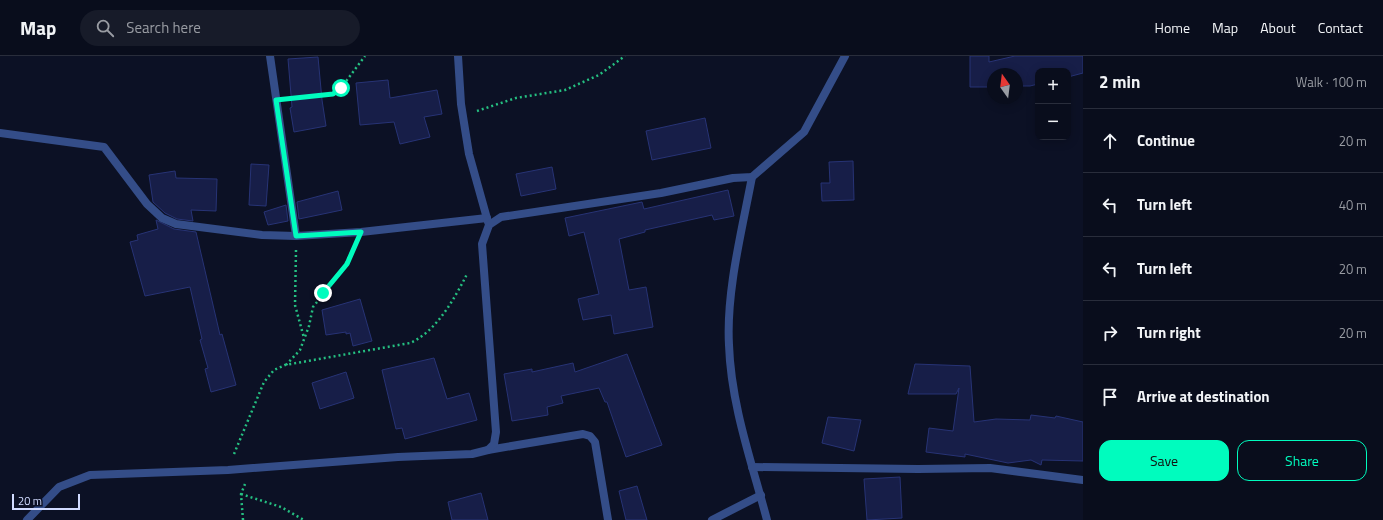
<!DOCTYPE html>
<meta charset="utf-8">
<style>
body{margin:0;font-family:"Titillium Web",sans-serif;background:#171b29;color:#f1f3f6}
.controls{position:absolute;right:12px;top:12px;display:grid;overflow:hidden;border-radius:8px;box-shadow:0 2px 10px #0003}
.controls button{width:36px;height:36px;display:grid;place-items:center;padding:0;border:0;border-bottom:1px solid #292d3b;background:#090d1c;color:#f1f3f6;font:20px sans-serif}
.compass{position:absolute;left:987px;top:12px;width:36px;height:36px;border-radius:50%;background:#090d1c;box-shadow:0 2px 10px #0003;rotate:346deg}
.scale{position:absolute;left:12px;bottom:10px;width:68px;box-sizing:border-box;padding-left:4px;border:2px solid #d1dbff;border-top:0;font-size:11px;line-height:14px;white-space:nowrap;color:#d1dbff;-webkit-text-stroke:3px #0c1125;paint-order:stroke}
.stop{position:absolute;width:12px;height:12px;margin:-9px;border:3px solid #00fcbe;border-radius:50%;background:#fff}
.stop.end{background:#00fcbe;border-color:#fff;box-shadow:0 1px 4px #0008}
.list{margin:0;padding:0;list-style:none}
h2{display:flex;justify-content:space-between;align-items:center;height:52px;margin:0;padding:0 16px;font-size:17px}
h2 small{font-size:13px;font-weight:400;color:#999ca3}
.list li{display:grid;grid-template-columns:26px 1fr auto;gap:12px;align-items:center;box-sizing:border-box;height:64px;padding:0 16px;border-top:1px solid #292d3b}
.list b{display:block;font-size:15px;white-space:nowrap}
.list em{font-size:13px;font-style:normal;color:#999ca3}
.actions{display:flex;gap:8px;padding:12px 16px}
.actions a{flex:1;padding:9px 0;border:1px solid #00fcbe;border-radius:12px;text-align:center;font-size:14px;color:#00fcbe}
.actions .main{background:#00fcbe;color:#111}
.icon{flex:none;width:22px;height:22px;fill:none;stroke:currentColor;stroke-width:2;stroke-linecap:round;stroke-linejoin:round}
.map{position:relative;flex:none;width:1083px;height:464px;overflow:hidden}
header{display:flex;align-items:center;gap:24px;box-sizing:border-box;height:56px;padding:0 20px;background:#090d1c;border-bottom:1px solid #292d3b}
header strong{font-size:19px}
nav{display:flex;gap:22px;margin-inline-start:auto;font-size:14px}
.search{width:280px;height:36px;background:#171b29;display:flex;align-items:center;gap:10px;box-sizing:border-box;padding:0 14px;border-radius:22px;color:#999ca3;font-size:15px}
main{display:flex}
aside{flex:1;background:#090d1c}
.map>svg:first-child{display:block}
.building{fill:#171e48;stroke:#273375}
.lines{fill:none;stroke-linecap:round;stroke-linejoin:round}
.path{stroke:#25bf81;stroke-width:2.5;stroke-dasharray:2 3;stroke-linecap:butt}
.street{stroke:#344d88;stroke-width:8}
.route{stroke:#00fcbe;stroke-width:5}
</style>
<header>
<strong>Map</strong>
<div class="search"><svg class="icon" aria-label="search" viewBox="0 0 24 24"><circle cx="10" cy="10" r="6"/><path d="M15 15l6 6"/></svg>Search here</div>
<nav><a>Home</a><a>Map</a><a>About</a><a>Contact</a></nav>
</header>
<main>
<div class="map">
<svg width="1083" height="464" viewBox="0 0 1083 464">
<rect width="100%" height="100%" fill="#0c1125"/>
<!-- building -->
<g class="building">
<path d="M970 0H989V6L1015 0H1083V17L1068 21V15H1038V28L1030 30H1017V18H993V31H970Z"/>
<path d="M318 1 322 44 326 70 294 76 290 52 292 51 288 3Z"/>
<path d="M388 24 390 42 437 34 442 58 424 61 430 81 400 88 394 66 360 69 356 27Z"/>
<path d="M705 62 711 92 652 104 646 75Z"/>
<path d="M853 105 854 144 822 145 821 127H830L829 106Z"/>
<path d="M251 108 269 109 266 150 249 149Z"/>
<path d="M552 111 556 133 521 140 516 118Z"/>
<path d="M175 115 176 122 217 123 216 155 191 154 193 165 177 163 165 157 153 146 149 119Z"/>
<path d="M728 134 734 160 714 164 712 159 645 174V176L619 183 629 234 646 231 653 271 614 278 611 259 583 264 578 243 599 238 584 176 569 180 565 162 642 146 644 153Z"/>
<path d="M338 135 342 154 299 163 297 146Z"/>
<path d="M286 149 288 165 268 169 264 156Z"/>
<path d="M156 164 174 173 196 176 220 279 222 278 236 329 211 336 205 313 208 312 200 284 202 283 190 231 145 240 130 186 138 184 137 179 158 173Z"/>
<path d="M360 243 372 285 353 290 350 277 346 278V276L326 279 322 254Z"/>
<path d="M627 298 662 389 626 401 607 346H605L599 332 561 340 563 347 547 351 548 359 512 365 504 318 532 313V316L573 307 575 316Z"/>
<path d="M434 302 447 343 469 337 477 364 405 383 402 372 396 373 382 314Z"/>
<path d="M915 308 970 310 974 366 996 363 1030 364 1031 359 1055 362 1056 360 1083 366V405L1042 404 1041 409 1031 404 1008 407 965 398V401L926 396 929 372 953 375 959 332 956 338H908Z"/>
<path d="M346 316 354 342 320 353 312 327Z"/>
<path d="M828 361 861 364 854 395 822 387Z"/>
<path d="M900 421 902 462 867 464 864 423Z"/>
<path d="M637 430 647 464H626L619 435Z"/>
<path d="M481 437 488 464H452L448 446Z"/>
</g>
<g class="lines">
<!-- path -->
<g class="path">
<path d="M292 42 333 38 341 32 365 0"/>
<path d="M477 55 516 42 565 34 599 19 625 0"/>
<path d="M296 194 295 249 304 282"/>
<path d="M286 309 300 294 309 270 313 251 342 215 354 191"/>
<path d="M234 398 264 326 274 314 285 309 410 287C436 276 455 242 467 218"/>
<path d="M241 438 281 451 304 464"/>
<path d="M243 464 241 438 245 428"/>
</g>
<!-- street -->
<g class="street">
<path d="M270 0 296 180"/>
<path d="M458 0 461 48 469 98 488 166"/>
<path d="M0 77 104 91 147 148 162 162 176 168 262 179 296 180 361 176 487 162"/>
<path d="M752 121C742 174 726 236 729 289 731 349 752 407 767 464"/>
<path d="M488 394 583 378 590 380 595 386 608 464"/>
<path d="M752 411 918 413 990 412 1083 424"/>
<path d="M27 464 59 431 90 419 228 414 398 401 472 398 488 394 494 388 496 376 482 188 489 169 501 161 661 137 733 122 752 121 804 76 845 0"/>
<path d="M712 464 761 439"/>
</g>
</g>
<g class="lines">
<!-- route -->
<path class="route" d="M323 237 347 208 361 176 296 180 276 44 333 38 341 32"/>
</g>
</svg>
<div class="controls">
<button>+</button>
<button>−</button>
</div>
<svg class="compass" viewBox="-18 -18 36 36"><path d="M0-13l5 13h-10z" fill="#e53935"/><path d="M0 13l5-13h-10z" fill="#999ca3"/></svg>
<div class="scale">20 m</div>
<div class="stop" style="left:341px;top:32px"></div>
<div class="stop end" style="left:323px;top:237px"></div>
</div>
<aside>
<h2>2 min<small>Walk · 100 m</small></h2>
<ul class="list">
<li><svg class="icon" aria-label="ahead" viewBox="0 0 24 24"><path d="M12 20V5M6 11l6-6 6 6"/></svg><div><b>Continue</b></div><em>20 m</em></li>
<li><svg class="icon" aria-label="left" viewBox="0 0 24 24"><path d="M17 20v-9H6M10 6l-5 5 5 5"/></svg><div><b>Turn left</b></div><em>40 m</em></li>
<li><svg class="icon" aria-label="left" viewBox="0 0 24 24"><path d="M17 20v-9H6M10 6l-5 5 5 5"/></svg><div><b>Turn left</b></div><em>20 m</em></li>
<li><svg class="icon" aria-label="right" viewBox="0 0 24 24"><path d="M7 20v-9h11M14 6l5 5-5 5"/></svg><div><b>Turn right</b></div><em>20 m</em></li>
<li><svg class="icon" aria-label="arrive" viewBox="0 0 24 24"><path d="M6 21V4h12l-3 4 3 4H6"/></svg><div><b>Arrive at destination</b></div></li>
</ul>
<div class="actions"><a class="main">Save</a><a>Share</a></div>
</aside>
</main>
